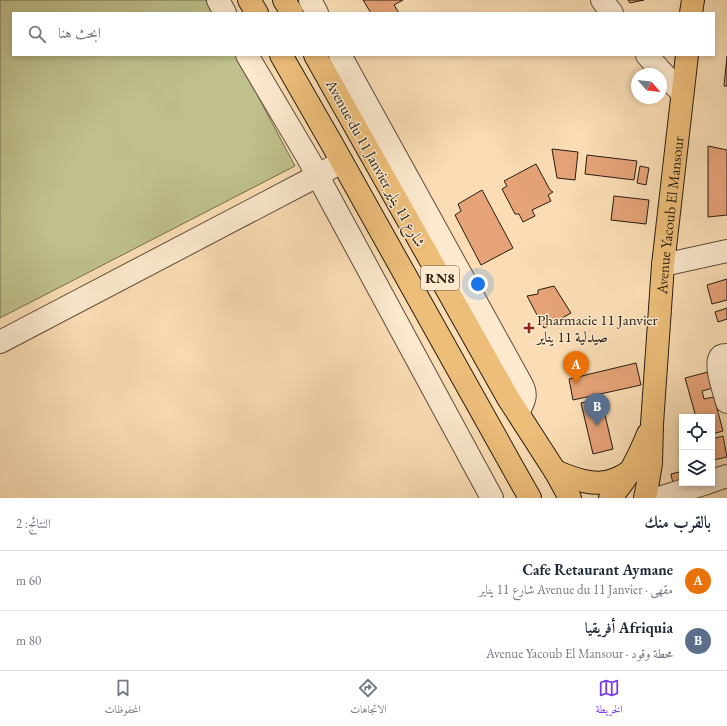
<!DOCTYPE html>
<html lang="ar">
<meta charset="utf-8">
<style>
body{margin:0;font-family:"EB Garamond",Amiri,serif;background:#f2f2f3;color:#1f2937;direction:rtl}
.controls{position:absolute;right:12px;bottom:12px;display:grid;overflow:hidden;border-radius:0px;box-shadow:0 2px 6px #0003}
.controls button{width:36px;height:36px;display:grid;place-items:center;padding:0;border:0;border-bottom:1px solid #e0e1e3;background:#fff;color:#1f2937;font:20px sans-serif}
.compass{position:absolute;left:631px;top:68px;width:36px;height:36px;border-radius:50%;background:#fff;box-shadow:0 2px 6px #0003;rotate:117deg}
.you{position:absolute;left:478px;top:284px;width:14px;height:14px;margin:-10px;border:3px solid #fff;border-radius:50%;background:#1a73e8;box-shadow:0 0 0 6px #1a73e833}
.badge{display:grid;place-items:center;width:26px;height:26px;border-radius:50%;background:#7c3aed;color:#fff;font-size:13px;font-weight:700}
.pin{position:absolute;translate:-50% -33px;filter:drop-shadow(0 1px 2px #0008)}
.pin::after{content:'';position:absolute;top:21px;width:14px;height:12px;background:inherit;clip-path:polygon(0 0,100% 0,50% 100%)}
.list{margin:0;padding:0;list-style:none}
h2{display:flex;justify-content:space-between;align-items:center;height:52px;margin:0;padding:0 16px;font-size:17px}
h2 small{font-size:13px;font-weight:400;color:#747a83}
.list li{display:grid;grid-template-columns:26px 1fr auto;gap:12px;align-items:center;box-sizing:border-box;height:60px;padding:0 16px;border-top:1px solid #e0e1e3}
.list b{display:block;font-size:15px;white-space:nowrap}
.list p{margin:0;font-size:13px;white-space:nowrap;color:#747a83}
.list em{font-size:13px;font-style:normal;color:#747a83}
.icon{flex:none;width:22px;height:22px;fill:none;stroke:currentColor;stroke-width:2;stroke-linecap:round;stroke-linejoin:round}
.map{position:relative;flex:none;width:727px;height:498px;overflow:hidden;direction:ltr}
.search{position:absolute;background:#fff;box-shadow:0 2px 6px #0003;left:12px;right:12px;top:12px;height:44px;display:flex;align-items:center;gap:10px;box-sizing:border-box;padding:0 14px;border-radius:0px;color:#747a83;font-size:15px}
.sheet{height:172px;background:#fff}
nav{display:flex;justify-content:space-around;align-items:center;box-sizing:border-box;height:56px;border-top:1px solid #e0e1e3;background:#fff;font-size:11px;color:#747a83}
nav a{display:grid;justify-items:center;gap:2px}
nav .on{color:#7c3aed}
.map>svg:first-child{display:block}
.green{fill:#bfc08c;stroke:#736e4e}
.building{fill:#e6a378;stroke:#271c10}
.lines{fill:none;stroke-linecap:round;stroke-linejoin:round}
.minor-casing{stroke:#5c4c39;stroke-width:24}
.major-casing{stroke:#271c10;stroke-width:24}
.minor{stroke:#fce9ce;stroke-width:22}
.major{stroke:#edbe7a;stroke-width:22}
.poi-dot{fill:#8f2418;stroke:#fce9ce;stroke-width:1.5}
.labels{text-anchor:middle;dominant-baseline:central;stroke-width:3;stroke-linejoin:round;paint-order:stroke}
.shield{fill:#fce9ce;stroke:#675a49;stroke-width:1}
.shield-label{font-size:14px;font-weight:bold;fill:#271c10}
.street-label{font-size:15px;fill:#271c10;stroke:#fce9ce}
.poi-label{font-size:15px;fill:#271c10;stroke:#fce9ce;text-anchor:start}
</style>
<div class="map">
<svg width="727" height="498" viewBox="0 0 727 498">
<rect width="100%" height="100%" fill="#faddb4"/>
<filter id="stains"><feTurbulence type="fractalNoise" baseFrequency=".005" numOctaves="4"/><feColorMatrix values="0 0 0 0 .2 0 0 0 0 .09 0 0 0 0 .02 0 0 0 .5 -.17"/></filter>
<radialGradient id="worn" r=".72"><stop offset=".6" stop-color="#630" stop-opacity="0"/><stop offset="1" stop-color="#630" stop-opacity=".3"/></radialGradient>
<!-- green -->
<path class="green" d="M0 0H206L213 13H13V55H236L295 166 0 318Z"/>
<!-- building -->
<g class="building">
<path d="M363 0H403L394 5 399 13H371Z"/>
<path d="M628 0H644L630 3Z"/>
<path d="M727 56V86H724Z"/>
<path d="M708 146 727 150V215L708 217Z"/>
<path d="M552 149 578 152 575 180 557 178Z"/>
<path d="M587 155 637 161 634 180 585 174Z"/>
<path d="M536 164 550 190 553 192 548 195 551 201 532 210 535 216 523 222 519 214H515L502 189 507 186 504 181Z"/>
<path d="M640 166 649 168 646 185 637 183Z"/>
<path d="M482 190 513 248 481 265 455 215 461 211 458 204Z"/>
<path d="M614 196 649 200 646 224 611 220Z"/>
<path d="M727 279V300L712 304 707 285Z"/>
<path d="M554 286 571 313 544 328 527 296 538 294V290Z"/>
<path d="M727 308V319L718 322 715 312Z"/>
<path d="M636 363 641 385 573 400 569 379Z"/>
<path d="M712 371 716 387 702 391 704 399 714 397 723 431 712 434V417H696L685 378Z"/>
<path d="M601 398 613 449 593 454 581 403Z"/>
<path d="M723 436 727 457 713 460 712 439Z"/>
<path d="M679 472 682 482 673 484 671 474Z"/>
</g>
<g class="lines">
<defs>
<g id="minor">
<path d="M218 0 225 13"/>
<path d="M310 0 317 13"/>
<path d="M602 0 612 13"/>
<path d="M247 55 308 158 492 498"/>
<path d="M340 55 522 385C528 397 523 402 518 413"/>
<path d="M647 55 659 69 682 93"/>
<path d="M663 265 727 251"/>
<path d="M0 342 317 176 341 162"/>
<path d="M727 355C725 355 723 355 721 356 713 362 725 394 727 402"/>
<path d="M712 481 727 476"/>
<path d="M659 498 707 483"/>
</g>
<g id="major">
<path d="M249 0 257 13"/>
<path d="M284 0 292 13"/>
<path d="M691 13 693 0"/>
<path d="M281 55 332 144 513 468 530 498"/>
<path d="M315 55 508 398 555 471 570 498"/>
<path d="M555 471C574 479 596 488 616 479 621 477 626 474 630 471"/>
<path d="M610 498C628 479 638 458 648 434"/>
<path id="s1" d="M645 498 647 488 651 463 652 424 663 265 687 55"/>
</g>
</defs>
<!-- minor casing -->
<use href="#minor" class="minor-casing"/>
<!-- major casing -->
<use href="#major" class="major-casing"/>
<!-- minor -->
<use href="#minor" class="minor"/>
<!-- major -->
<use href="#major" class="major"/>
</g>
<!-- markers -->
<path class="poi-dot" d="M527 322h4v4h4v4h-4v4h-4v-4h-4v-4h4z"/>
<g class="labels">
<!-- shield labels -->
<rect class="shield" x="421" y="266" width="38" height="24" rx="3"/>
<g class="shield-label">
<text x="440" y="278">RN8</text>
</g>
<!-- street labels -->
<g class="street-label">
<text transform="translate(376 163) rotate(61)">Avenue du 11 Janvier شارع 11 يناير</text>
<text stroke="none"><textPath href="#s1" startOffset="284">Avenue Yacoub El Mansour</textPath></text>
</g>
<!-- poi labels -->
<g class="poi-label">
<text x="537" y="319">Pharmacie 11 Janvier<tspan x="537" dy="17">صيدلية 11 يناير</tspan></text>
</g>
</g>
<rect width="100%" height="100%" filter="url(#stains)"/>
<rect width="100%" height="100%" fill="url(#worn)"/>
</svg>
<div class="controls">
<button><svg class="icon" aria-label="locate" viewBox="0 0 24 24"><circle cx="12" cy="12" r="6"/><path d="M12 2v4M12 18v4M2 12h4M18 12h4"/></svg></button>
<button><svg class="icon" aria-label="layers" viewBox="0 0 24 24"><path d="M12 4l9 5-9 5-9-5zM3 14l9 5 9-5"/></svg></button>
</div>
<svg class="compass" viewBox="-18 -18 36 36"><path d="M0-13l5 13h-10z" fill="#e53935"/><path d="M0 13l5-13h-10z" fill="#747a83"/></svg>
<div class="you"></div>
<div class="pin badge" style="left:576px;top:384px;background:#e8710a">A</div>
<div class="pin badge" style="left:597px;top:426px;background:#5c6f8a">B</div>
<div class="search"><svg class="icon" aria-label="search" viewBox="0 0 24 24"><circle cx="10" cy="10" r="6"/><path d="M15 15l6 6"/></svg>ابحث هنا</div>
</div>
<section class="sheet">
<h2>بالقرب منك<small>النتائج: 2</small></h2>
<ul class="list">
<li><span class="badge" style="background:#e8710a">A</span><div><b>Cafe Retaurant Aymane</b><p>مقهى · Avenue du 11 Janvier شارع 11 يناير</p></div><em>60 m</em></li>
<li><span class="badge" style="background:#5c6f8a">B</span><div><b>Afriquia أفريقيا</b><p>محطة وقود · Avenue Yacoub El Mansour</p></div><em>80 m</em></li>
</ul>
</section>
<nav>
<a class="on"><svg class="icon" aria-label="map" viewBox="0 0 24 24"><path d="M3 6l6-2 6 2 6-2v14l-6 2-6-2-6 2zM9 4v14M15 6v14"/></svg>الخريطة</a>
<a><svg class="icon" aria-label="directions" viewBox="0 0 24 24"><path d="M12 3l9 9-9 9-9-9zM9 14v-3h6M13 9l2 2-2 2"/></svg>الاتجاهات</a>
<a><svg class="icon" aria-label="saved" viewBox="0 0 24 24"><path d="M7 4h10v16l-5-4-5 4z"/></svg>المحفوظات</a>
</nav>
